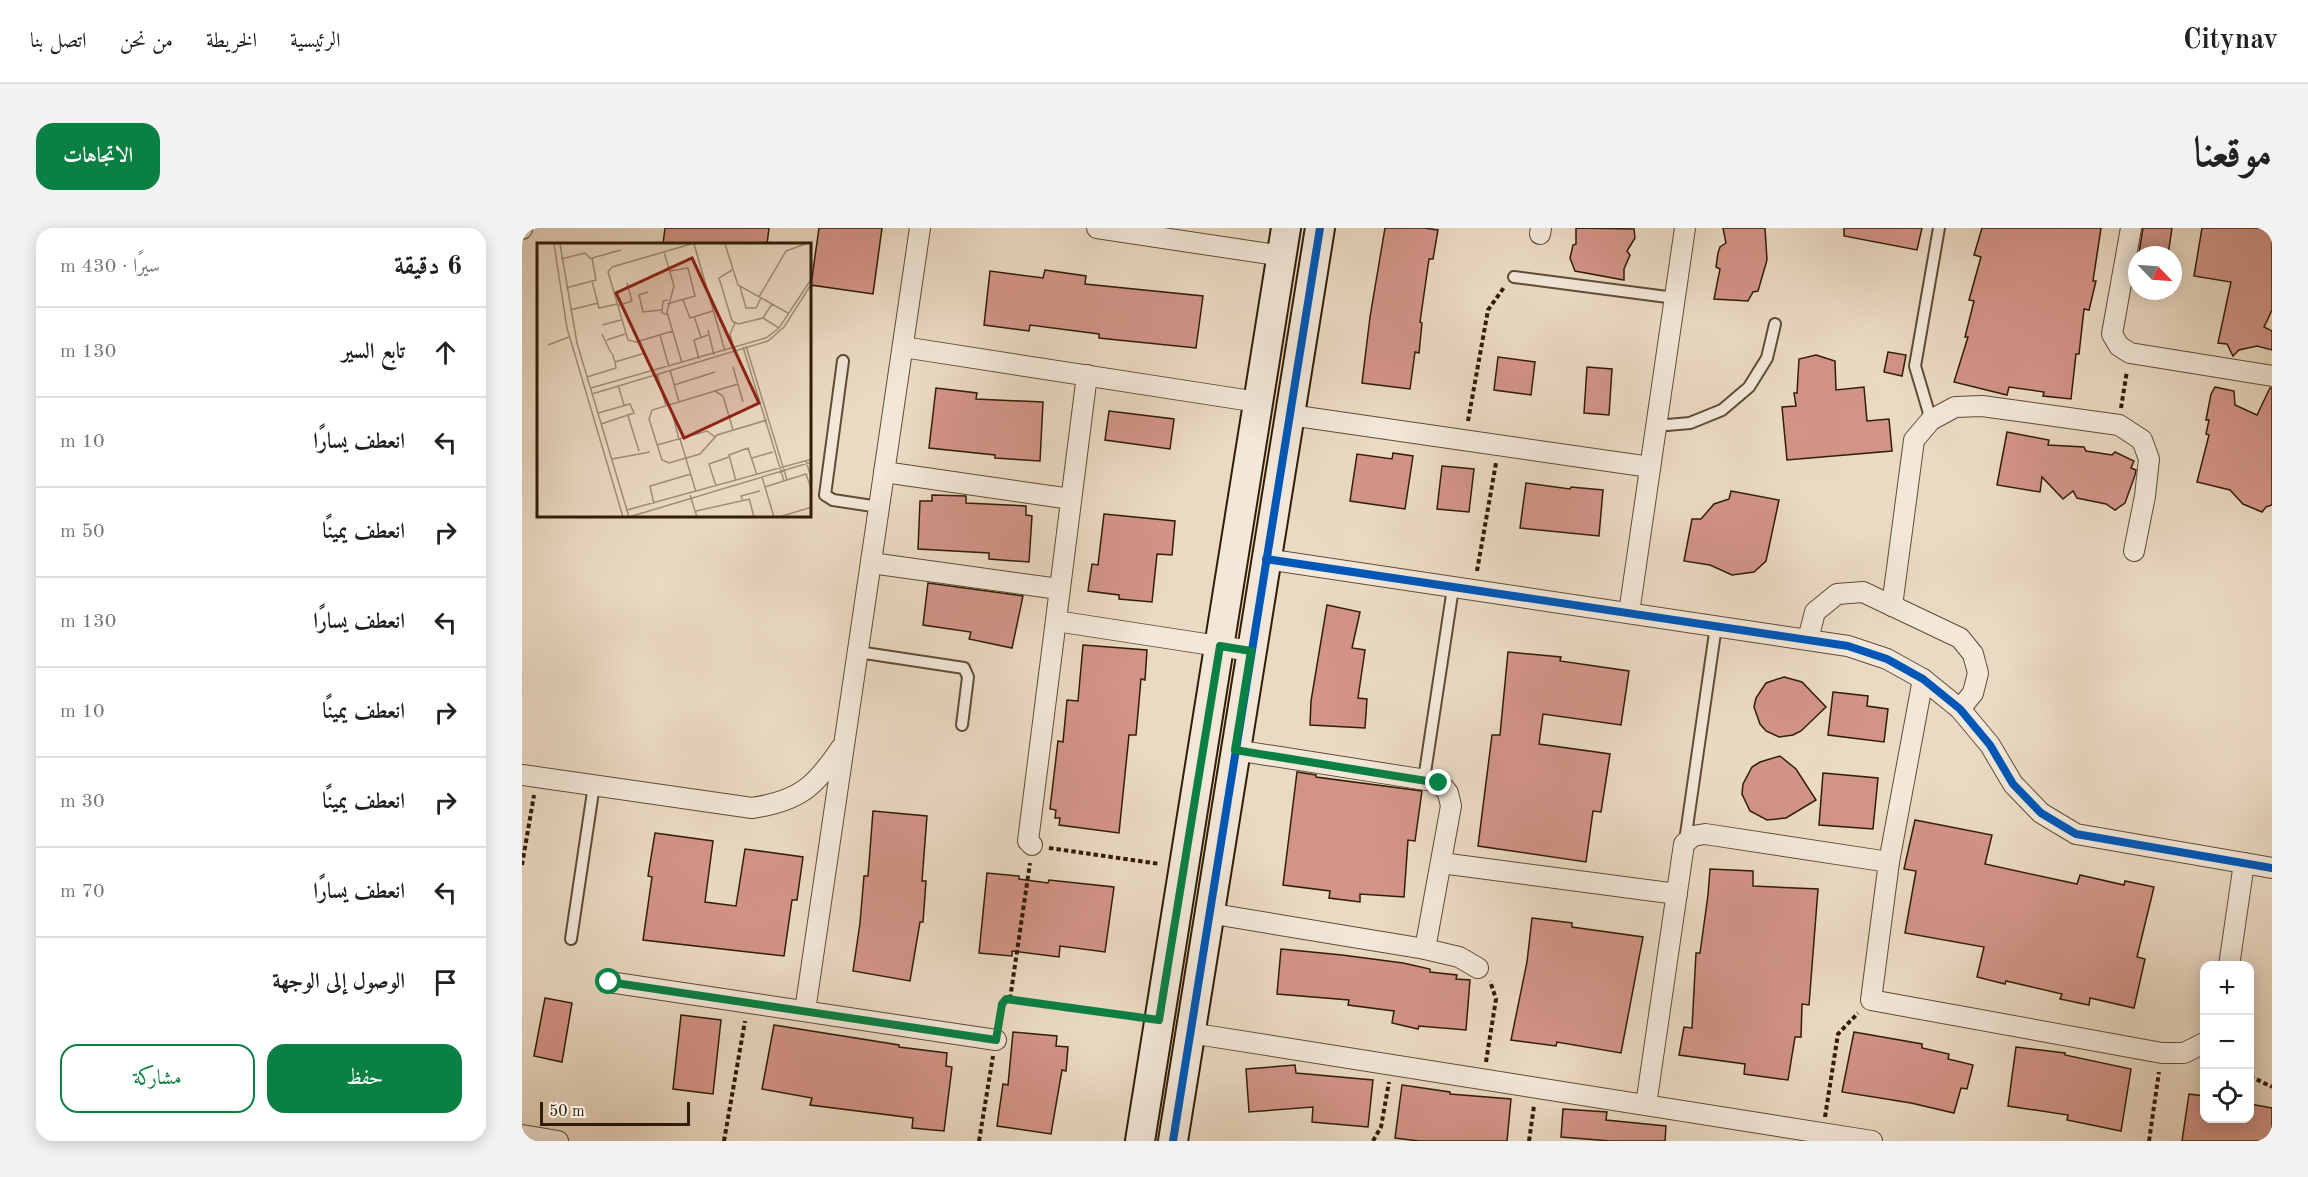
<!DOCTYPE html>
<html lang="ar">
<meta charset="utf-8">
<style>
body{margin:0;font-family:"Old Standard TT",Amiri,serif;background:#f2f2f2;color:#222;direction:rtl}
.controls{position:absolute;right:18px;bottom:18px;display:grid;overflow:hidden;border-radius:12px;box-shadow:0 3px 15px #0003}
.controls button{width:54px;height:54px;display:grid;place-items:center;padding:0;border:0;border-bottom:2px solid #e0e0e0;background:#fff;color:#222;font:30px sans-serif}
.compass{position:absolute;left:1606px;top:18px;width:54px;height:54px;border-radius:50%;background:#fff;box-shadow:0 3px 15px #0003;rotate:115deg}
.scale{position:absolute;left:18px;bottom:15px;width:150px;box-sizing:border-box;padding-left:6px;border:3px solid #301d06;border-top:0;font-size:16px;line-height:21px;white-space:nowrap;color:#301d06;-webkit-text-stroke:4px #f2e7d8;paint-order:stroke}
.stop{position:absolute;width:18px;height:18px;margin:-14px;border:4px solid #0b8043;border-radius:50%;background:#fff}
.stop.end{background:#0b8043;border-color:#fff;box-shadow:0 2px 6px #0008}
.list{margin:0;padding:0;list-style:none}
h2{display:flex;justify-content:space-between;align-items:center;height:78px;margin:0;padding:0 24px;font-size:26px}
h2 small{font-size:20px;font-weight:400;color:#767676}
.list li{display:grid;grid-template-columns:39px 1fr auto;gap:18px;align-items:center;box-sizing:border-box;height:90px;padding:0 24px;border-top:2px solid #e0e0e0}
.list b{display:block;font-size:22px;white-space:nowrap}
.list em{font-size:20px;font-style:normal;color:#767676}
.actions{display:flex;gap:12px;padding:18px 24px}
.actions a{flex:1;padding:14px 0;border:2px solid #0b8043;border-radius:18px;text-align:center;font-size:21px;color:#0b8043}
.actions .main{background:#0b8043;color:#fff}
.icon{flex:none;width:33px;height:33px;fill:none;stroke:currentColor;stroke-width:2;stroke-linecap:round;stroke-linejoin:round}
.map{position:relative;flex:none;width:1750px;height:913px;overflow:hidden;direction:ltr;border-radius:18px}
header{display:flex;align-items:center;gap:36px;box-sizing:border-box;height:84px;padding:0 30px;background:#fff;border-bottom:2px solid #e0e0e0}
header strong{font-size:28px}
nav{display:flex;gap:33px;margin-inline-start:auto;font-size:21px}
.intro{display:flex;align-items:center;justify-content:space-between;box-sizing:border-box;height:144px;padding:0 36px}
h1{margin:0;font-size:42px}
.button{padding:15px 27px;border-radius:18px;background:#0b8043;color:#fff;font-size:21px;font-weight:700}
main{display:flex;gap:36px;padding:0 36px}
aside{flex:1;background:#fff;border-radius:18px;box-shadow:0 3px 15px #0003}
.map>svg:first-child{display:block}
.building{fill:#d39488;stroke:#301d06;stroke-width:1.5}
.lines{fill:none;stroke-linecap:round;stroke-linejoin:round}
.lane-casing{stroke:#5f4c35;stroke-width:14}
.street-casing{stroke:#5f4c35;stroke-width:22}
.secondary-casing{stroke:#301d06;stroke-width:32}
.path{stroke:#301d06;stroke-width:4;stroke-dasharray:4.5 3;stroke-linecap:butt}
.lane{stroke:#f2e7d8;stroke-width:10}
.street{stroke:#f2e7d8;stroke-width:20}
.secondary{stroke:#f2e7d8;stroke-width:28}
.cycleway-casing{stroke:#f2e7d8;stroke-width:11}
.cycleway{stroke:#0057b8;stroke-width:8}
.route{stroke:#0b8043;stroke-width:8}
.inset-road{fill:none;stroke:#a08e77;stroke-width:1.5}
.view{fill:#8f2418;fill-opacity:0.15;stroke:#8f2418;stroke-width:3}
.inset-edge{fill:none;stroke:#301d06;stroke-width:3}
</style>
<header>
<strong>Citynav</strong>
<nav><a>الرئيسية</a><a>الخريطة</a><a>من نحن</a><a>اتصل بنا</a></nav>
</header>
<div class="intro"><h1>موقعنا</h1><a class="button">الاتجاهات</a></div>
<main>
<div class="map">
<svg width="1750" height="913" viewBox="0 0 1750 913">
<rect width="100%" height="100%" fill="#ebdac3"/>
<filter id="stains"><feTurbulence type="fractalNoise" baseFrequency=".00333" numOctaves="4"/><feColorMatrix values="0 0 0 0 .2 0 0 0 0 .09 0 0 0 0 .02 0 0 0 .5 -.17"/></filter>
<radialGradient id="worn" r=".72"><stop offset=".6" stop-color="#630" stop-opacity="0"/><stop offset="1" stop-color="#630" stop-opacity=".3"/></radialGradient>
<!-- building -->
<g class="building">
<path d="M143 0H247L245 16H141Z"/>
<path d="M297 0H360L351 66 289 57Z"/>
<path d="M863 0H902L916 2 911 31H907L898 94 900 95 897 125 893 124 888 161 840 155 848 89Z"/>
<path d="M1054 0 1112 1 1113 10 1105 23 1108 27 1102 41V52L1053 43 1048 30 1051 17 1054 16Z"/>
<path d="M1201 0H1243L1245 32 1236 63 1231 64 1226 73 1192 71 1198 41 1194 39 1196 25 1198 19 1204 15Z"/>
<path d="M1322 0H1400L1395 22 1322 8Z"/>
<path d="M1460 0H1579L1571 53H1574L1567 82 1562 81 1557 126H1554L1549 171 1521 168 1522 164 1487 159 1485 167 1432 154 1446 109H1443L1452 73 1447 72 1459 29 1452 27Z"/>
<path d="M1621 0H1650L1646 27 1617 25Z"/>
<path d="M1680 0H1750V82L1742 99 1750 103V122L1735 118 1717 122 1711 128 1705 116 1696 115 1709 54 1672 48Z"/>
<path d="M523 42 564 48 563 56 681 68 674 120 577 110V106L508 97 507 103 462 97 468 43 521 50Z"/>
<path d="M1366 124 1384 127 1380 148 1362 144Z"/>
<path d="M1294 127 1313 133 1314 162 1342 159 1345 193 1367 191 1370 223 1265 232 1260 179 1274 178 1272 165H1275L1277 131Z"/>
<path d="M976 129 1013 134 1009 167 972 162Z"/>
<path d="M1065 139 1090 141 1087 187 1062 185Z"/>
<path d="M1693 159 1712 163 1713 177 1735 187 1748 160H1750V277L1744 279 1740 284 1721 276 1708 262 1675 254 1687 207 1684 206 1687 192H1684L1689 166Z"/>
<path d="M414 160 455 165 454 171 521 174 518 233 473 230V227L407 220Z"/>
<path d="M587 183 652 191 648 221 583 212Z"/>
<path d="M1485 204 1527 212 1526 217 1562 219 1564 223 1590 227 1593 224 1612 233 1609 240 1614 242 1613 247 1603 275 1593 282 1584 276 1555 270 1551 263 1541 271 1520 249 1518 264 1475 257Z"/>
<path d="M871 225 891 228 883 281 828 273 835 226 870 231Z"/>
<path d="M920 238 952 241 947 284 915 281Z"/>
<path d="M1004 255 1048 261 1049 259 1081 262 1077 308 998 300Z"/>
<path d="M1209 263 1257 272 1244 333 1232 344 1210 347 1188 337 1162 333 1170 291H1179L1192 276 1207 271Z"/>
<path d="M410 267 444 268V275L504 278V287L510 288 507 334 467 331V325L396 321 398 273H410Z"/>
<path d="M582 286 653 293 650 327 635 326 630 374 597 371V367L566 363 570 336 576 337Z"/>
<path d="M406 355 501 368 490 420 447 411 449 404 401 397Z"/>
<path d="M805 377 838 384 830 420 843 422 836 470 845 471 843 500 788 497 789 473Z"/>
<path d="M561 417 625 422 623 452 619 451 614 507H607L597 605 537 597 538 590H533L534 582 528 581 536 513 541 514 545 472 556 473Z"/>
<path d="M986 424 1039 429 1038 433 1107 443 1099 497 1021 486 1017 516 1088 526 1079 584 1071 583 1064 634 956 618 970 507H978Z"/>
<path d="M1262 449 1280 454 1304 479 1279 503 1271 507 1257 509 1244 503 1238 496 1232 479 1234 470 1244 455Z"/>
<path d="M1311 464 1346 468 1345 478 1366 481 1362 514 1306 507Z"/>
<path d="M1258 528 1274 541 1294 572 1264 590 1245 592 1228 583 1220 566 1221 556 1230 539 1238 534Z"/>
<path d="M775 544 794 547V549L900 563 893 613 886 612 882 669 838 666V674L807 670 808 663 761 657Z"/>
<path d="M1301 545 1356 550 1351 601 1297 597Z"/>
<path d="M351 583 405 588 400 653H404L401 694H398L388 753 331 743 338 695 342 648H346Z"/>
<path d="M1393 592 1470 607 1463 636 1555 656 1558 647 1602 657 1603 653 1632 659 1615 729 1623 731 1612 780 1568 770 1567 777 1538 771 1540 766 1484 753 1483 756 1455 749 1462 719 1383 705 1394 643 1382 641Z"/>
<path d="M133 605 191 613 183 674 214 678 223 621 281 629 275 672H270L262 728 121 712 130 649 126 648Z"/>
<path d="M1188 641 1231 643V658L1296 661 1287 777 1280 776 1279 809H1273L1266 852 1222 846 1223 836 1157 827 1162 799 1170 800 1174 725H1178L1186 667Z"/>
<path d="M465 645 497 648V651L526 655 527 652 592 659 583 724 538 718 537 729 490 723V728L457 725Z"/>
<path d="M1010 690 1050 695V699L1121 709 1099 825 1035 814 1034 818 989 812 1005 734Z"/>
<path d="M759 721 820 727 881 735 908 741V744L935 747 934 751 948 752 944 802 897 798 896 801 870 795 872 783 826 777 827 772 755 766Z"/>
<path d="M23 770 50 775 40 834 12 828Z"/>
<path d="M159 787 199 792 191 866 151 861Z"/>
<path d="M252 797 377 817V819L425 825 424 838 430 839 422 903 390 900 391 890 288 877 290 870 240 861Z"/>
<path d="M491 804 535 808 534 818 546 819 544 843 540 842 529 906 475 898 481 856 486 857Z"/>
<path d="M1332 804 1400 816V820L1427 826 1426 831 1451 837 1445 861 1439 860 1432 885 1389 875 1320 864Z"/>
<path d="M1494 819 1543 825V827L1609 841 1599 903 1545 892 1546 887 1486 878Z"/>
<path d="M773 837 774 845 851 852 846 899 790 894 791 879 727 884 724 841Z"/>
<path d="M880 857 928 864V866L989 871 985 913H897L873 910Z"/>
<path d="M1667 866 1683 868V891H1728V876L1750 880V913H1660Z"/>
<path d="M1041 881 1085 884 1084 892 1144 898 1143 913H1088L1039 909Z"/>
</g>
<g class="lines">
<defs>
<g id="lane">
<path d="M992 49 1153 70"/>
<path d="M321 133 303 267 311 272 357 279"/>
<path d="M1409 192 1393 138 1417 0"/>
<path d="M1134 198 1168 195 1200 182 1227 159 1245 130 1253 96"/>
<path d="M336 424 442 440 446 449 440 497"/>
<path d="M902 551 931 360"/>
<path d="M1163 613 1194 398"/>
<path d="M49 711 72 557"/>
</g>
<g id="street">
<path d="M575 0 760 28"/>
<path d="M1609 0 1590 106 1597 118 1608 125 1750 148"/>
<path d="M0 1V0"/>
<path d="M1018 6 1019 0"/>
<path d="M381 119 736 174"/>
<path d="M768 187 1128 239"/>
<path d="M362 244 549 271"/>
<path d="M744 331 1326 418 1365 431 1401 451 1438 481 1468 517 1491 556 1519 585 1554 606 1750 640"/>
<path d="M349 335 537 361"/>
<path d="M1370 378 1392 212 1409 192 1433 179 1460 178 1597 197 1620 212 1627 231 1623 268 1612 323"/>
<path d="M1107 385 1163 0"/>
<path d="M534 393 729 423"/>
<path d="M1286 411 1293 384 1315 366 1341 364 1438 410 1451 426 1456 445 1451 465 1438 481"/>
<path d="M1401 451 1367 634 1349 772 1640 825H1662L1682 815"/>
<path d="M713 522 917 554 926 565 929 578 903 721"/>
<path d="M0 547 230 580C277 573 293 559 319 520"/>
<path d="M510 617 506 613 565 147"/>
<path d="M919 635 1155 666"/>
<path d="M686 685 903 721 937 729 956 740"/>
<path d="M1707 738 1722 635"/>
<path d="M87 754 474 812"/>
<path d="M283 783 398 0"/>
<path d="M668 805 1350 913"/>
<path d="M1124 877 1162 616 1171 608 1183 606 1367 634"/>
<path d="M0 907 36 913"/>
</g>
<g id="secondary">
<path d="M618 913 764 0"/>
<path d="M651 913 798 0"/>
</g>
</defs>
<!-- lane casing -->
<use href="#lane" class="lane-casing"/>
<!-- street casing -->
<use href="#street" class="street-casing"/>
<!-- secondary casing -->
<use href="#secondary" class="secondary-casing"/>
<!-- path -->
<g class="path">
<path d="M1599 180 1605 143"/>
<path d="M946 193 966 82 983 58"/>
<path d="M955 343 974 235"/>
<path d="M527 620 638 636"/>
<path d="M0 637 12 567"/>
<path d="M488 771 508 635"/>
<path d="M477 794 482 773 488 771 615 789"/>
<path d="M964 834 974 771 968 753"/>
<path d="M1728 848 1750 859"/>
<path d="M1303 889 1316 806 1336 785"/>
<path d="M202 913 223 793"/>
<path d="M457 913 471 828"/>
<path d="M851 913 859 899 867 854"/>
<path d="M1007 913 1012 878"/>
<path d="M1627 913 1637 844"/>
</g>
<!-- lane -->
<use href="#lane" class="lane"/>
<!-- street -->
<use href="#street" class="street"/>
<!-- secondary -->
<use href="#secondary" class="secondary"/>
<defs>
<g id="cycleway">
<path d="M744 331 1326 418 1365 431 1401 451 1438 481 1468 517 1491 556 1519 585 1554 606 1750 640"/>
<path d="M651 913 798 0"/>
</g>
</defs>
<!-- cycleway casing -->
<use href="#cycleway" class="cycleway-casing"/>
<!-- cycleway -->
<use href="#cycleway" class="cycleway"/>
</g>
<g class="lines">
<!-- route -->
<path class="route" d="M87 754 474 812 480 776 484 771 637 792 698 418 729 423 713 522 917 555"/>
</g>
<!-- overview -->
<g transform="translate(15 15)">
<rect width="274" height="274" fill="#ebdac3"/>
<path class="inset-road" d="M17 1 30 85 86 274M23 1 40 100 92 274M157 1 188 108M188 1 201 42 251 70M127 9 137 43 130 69 145 120M24 16 48 10 54 16M195 27 182 35 195 78 201 81 226 75 235 61M55 38 62 65 80 61M203 44 209 65H219L224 55M29 45 59 37 55 15 84 7M111 49 102 52 106 69 125 67M222 54 249 8 268 1M131 57 126 58 125 70 131 72M146 57 153 75 176 68M130 61 158 53 151 25 133 28M80 63 95 58 90 40M33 67 61 60M157 73 164 94M226 75 242 85M65 82 84 77M171 87 177 112M136 88 99 99 91 97 71 29 75 24 154 1M65 91 74 110M123 92 132 124M70 97 88 91M11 102 32 94M209 103 250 237M206 104 247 238M197 106 193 91 198 80M75 110 78 119 108 110M162 116 157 97 171 92M196 124 206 159M133 127 142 159M120 131 129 163M50 134 79 125 78 119M201 141 115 167 112 176 125 217 132 220 163 211 180 192 230 177M81 142 87 162M137 142 178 129M54 145 229 95 242 85 275 35M178 148 186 153 196 187M55 151 231 98 247 84 275 40M61 170 93 161 97 170 64 181M91 173 102 208M136 173 142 196M143 196 159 249M120 202 170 188 178 194M215 215 236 209M75 216 113 209M269 218 275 237M225 234 237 274M199 238 192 212 211 205 220 232M179 243 172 221 192 214M228 244 269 231 275 248M153 252 160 274M212 255 217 274M206 258 204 253 223 248M117 261 113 243 154 231M90 267 275 216M159 268 213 256M92 274 275 219M242 274 275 264"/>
<path class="view" d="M155 15 222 160 147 195 79 50Z"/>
<rect width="274" height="274" class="inset-edge"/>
</g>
<rect width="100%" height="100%" filter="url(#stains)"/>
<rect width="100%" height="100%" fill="url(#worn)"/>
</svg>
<div class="controls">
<button>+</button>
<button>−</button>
<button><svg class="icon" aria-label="locate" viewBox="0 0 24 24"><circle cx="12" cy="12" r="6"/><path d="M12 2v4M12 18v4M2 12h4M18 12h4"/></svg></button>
</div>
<svg class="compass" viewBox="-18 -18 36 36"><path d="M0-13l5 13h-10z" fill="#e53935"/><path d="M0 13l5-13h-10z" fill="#767676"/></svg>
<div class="scale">50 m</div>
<div class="stop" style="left:87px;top:754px"></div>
<div class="stop end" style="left:917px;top:555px"></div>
</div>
<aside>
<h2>6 دقيقة<small>سيرًا · 430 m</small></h2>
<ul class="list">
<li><svg class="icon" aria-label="ahead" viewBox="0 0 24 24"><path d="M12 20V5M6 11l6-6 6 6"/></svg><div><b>تابع السير</b></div><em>130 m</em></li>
<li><svg class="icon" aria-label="left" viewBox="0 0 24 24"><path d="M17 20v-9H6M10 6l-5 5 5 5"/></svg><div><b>انعطف يسارًا</b></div><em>10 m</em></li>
<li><svg class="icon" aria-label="right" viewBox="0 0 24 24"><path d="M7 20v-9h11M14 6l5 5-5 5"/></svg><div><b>انعطف يمينًا</b></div><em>50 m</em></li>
<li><svg class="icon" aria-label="left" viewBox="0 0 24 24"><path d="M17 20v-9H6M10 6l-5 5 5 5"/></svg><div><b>انعطف يسارًا</b></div><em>130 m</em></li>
<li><svg class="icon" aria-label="right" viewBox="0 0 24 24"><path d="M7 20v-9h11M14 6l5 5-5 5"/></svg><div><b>انعطف يمينًا</b></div><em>10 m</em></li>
<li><svg class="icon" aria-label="right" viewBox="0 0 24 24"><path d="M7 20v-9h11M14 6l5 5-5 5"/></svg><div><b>انعطف يمينًا</b></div><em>30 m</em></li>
<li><svg class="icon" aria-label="left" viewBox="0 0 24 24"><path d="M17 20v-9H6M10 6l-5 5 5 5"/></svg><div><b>انعطف يسارًا</b></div><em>70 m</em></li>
<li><svg class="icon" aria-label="arrive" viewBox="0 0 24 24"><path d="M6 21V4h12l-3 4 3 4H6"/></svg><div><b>الوصول إلى الوجهة</b></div></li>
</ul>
<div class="actions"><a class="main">حفظ</a><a>مشاركة</a></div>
</aside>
</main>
